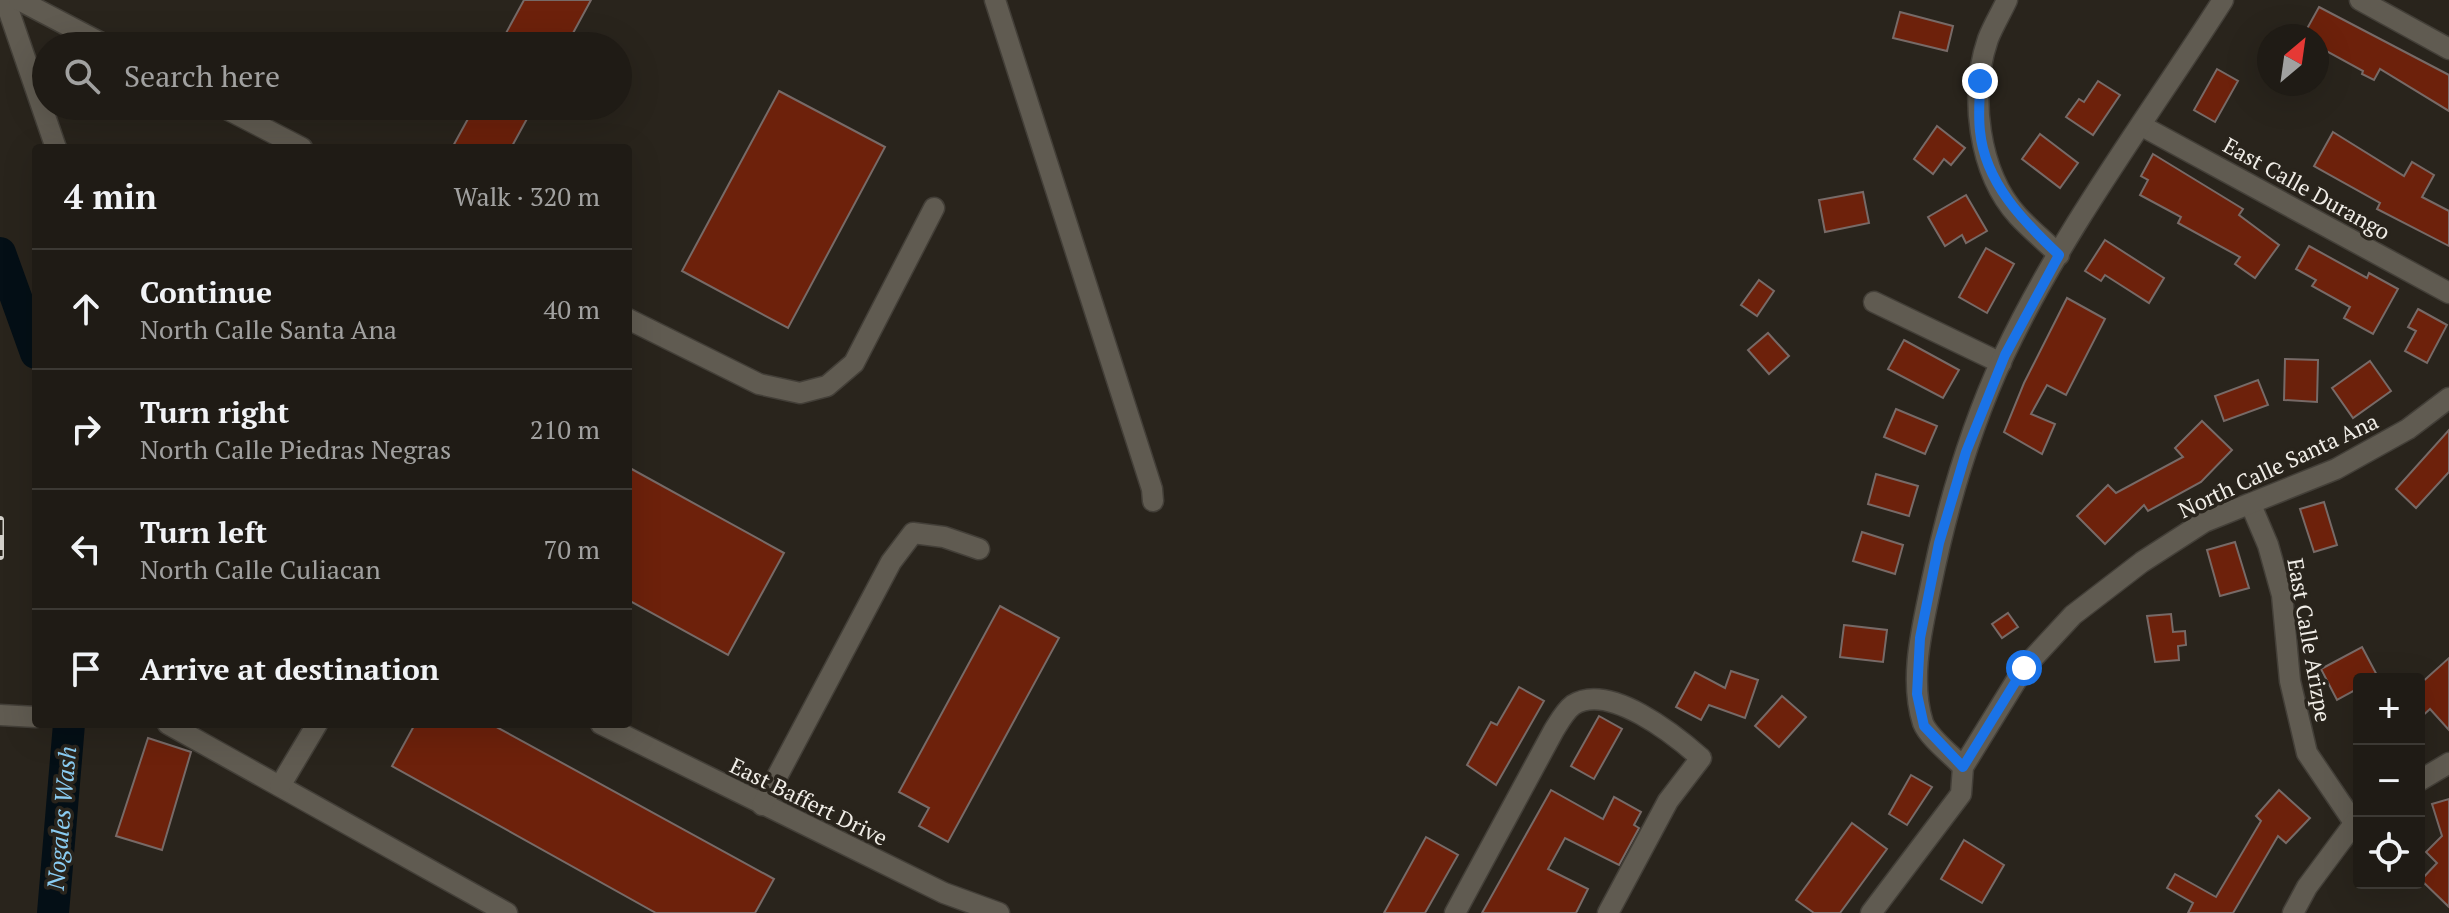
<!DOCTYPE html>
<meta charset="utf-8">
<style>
body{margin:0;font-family:"PT Serif",serif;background:#27241e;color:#f1f3f6}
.controls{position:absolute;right:24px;bottom:24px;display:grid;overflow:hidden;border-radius:8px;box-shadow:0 8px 32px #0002}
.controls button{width:72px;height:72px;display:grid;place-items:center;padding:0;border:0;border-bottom:2px solid #3c3934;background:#1f1b15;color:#f1f3f6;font:40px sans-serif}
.compass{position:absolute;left:2257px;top:24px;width:72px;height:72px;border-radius:50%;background:#1f1b15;box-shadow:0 8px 32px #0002;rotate:29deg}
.stop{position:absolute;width:24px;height:24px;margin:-18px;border:6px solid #1a73e8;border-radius:50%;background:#fff}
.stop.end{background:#1a73e8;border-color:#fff;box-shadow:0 2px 8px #0008}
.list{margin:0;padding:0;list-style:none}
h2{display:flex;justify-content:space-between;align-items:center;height:104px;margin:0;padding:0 32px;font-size:34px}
h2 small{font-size:26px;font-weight:400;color:#a1a1a0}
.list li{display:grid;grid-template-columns:52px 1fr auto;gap:24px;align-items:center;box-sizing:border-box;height:120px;padding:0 32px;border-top:2px solid #3c3934}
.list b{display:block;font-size:30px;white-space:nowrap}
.list p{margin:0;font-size:26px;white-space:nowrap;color:#a1a1a0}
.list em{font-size:26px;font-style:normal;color:#a1a1a0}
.icon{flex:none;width:44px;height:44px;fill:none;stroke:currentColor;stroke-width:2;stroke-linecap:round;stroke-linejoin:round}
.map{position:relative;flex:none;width:2449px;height:913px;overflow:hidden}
.search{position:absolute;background:#1f1b15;box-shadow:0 8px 32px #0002;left:32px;top:32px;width:600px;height:88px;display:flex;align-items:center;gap:20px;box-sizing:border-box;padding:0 28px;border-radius:44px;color:#a1a1a0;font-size:30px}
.panel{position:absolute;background:#1f1b15;box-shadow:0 8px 32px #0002;left:32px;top:144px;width:600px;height:584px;border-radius:8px}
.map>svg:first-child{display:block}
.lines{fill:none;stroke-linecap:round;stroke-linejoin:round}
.river{stroke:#040f16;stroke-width:32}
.building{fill:#6d210b;stroke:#776a67;stroke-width:2}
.minor-casing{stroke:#433f38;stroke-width:23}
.minor{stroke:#605b51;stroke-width:20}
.rail-casing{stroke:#d3d0ca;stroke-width:8}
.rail{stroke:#29241c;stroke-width:5;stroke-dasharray:15;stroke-linecap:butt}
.route{stroke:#1a73e8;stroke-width:10}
.labels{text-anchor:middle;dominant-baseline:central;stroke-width:7;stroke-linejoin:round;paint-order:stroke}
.street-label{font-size:22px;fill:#f0ede7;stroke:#29241c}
.water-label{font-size:24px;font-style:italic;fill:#8accf2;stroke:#29241c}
</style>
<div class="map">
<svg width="2449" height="913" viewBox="0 0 2449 913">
<rect width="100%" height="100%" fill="#29241c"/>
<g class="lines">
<!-- river -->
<g class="river">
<path d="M0 253 36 353"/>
<path d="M53 913 69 724"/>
</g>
</g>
<!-- building -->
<g class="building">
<path d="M524 0H591L566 46H499Z"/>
<path d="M2319 7 2449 75V111L2380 69 2374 80 2362 74 2363 71 2317 46V36H2303Z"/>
<path d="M1900 12 1953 26 1947 51 1893 38Z"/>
<path d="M2217 69 2238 81 2215 122 2194 110Z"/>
<path d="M2098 81 2120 95 2093 135 2066 117 2079 99 2084 102Z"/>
<path d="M779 91 885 147 788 328 682 271Z"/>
<path d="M475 106H534L511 148H452Z"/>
<path d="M1937 126 1965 148 1951 165 1944 159 1933 174 1914 159Z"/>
<path d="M2333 132 2404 176 2412 162 2434 175 2422 197 2449 211V246L2377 209 2380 203 2314 166Z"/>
<path d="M2040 134 2078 163 2060 188 2022 159Z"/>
<path d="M2153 154 2243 209 2239 215 2279 245 2255 278 2235 264 2240 257 2178 223 2181 217 2140 195 2148 180 2141 176Z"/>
<path d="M1863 192 1869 223 1825 232 1819 200Z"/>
<path d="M1966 195 1987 231 1966 243 1962 235 1945 246 1928 217Z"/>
<path d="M2105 240 2164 278 2149 303 2105 275 2101 281 2085 271Z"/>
<path d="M2309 246 2367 278 2369 273 2398 289 2373 334 2344 318 2350 307 2312 286 2316 280 2296 269Z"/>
<path d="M1986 248 2014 264 1987 313 1959 297Z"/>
<path d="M1759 280 1774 291 1757 316 1741 305Z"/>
<path d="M2067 298 2105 319 2066 395 2047 385 2031 414 2055 424 2042 454 2004 432 2024 383Z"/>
<path d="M2418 309 2447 325 2427 363 2405 351 2416 331 2408 327Z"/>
<path d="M1768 333 1789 356 1769 374 1748 350Z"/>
<path d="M1904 340 1959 370 1943 398 1888 369Z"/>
<path d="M2285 359 2318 360 2317 402 2284 400Z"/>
<path d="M2370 361 2391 391 2353 418 2332 388Z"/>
<path d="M2258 380 2268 405 2224 421 2215 396Z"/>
<path d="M1896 409 1937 426 1925 454 1884 437Z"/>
<path d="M2202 421 2232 450 2201 482 2148 511 2144 505 2105 544 2077 516 2108 485 2116 493 2183 457 2175 448Z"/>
<path d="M2449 430V472L2416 508 2396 489Z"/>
<path d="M628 467 784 553 728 655 628 600Z"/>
<path d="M1876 474 1918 486 1909 516 1868 504Z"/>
<path d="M2324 502 2337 545 2314 552 2300 509Z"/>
<path d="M1862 532 1903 545 1895 574 1853 561Z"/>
<path d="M2235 542 2249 588 2220 596 2207 550Z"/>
<path d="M1000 606 1059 638 948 842 919 826 929 808 899 792Z"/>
<path d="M2008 613 2018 627 2002 638 1992 624Z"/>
<path d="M2171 614 2173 632 2185 631 2186 645 2178 646 2179 660 2155 662 2147 616Z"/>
<path d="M1844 625 1887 630 1883 662 1840 657Z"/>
<path d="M2362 647 2379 679H2359V688L2337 700 2321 669Z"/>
<path d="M2449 658V730L2430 709 2419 719V685Z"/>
<path d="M1731 671 1758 680 1745 718 1709 705 1701 720 1676 707 1695 672 1725 688Z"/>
<path d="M1519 687 1544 701 1496 785 1467 765 1491 722 1497 725Z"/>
<path d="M1782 696 1806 717 1779 747 1755 726Z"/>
<path d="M1599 716 1622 729 1594 779 1571 766Z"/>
<path d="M415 724H491L774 879 755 913H656L392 766Z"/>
<path d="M148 738 191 752 162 850 116 836Z"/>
<path d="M1911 775 1932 787 1907 825 1889 814Z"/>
<path d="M1551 790 1603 819 1614 797 1641 812 1634 825 1639 828 1619 865 1565 838 1548 869 1588 889 1576 913H1482Z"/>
<path d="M2279 790 2310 818 2286 843 2278 836 2233 913H2188L2193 903 2167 888 2175 874 2216 897 2261 821 2256 816Z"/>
<path d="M2449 799V907L2421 880 2437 863 2426 852 2442 836 2432 804Z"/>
<path d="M1852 823 1887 849 1840 913H1814L1796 900Z"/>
<path d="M1426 837 1458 855 1425 913H1384Z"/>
<path d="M1964 840 2004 865 1982 903 1941 879Z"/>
</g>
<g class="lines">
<defs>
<g id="minor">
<path d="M5 0 56 148"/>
<path d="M19 0 107 46"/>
<path d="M995 0 1152 489 1153 501"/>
<path d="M2007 0C2001 13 1993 26 1988 39 1969 94 1978 172 2018 216 2031 230 2046 242 2059 255"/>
<path d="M2360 0 2449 49"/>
<path d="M221 106 302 148"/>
<path d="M2142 126 2449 293"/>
<path d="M1874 302 2001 363"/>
<path d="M628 319 759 384 800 393 827 386 854 363 934 208"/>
<path d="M2251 505 2268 545 2282 595 2290 681 2307 753 2353 821"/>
<path d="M0 715 36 717"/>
<path d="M168 724 507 913"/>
<path d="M601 724 944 893 999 913"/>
<path d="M1963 767C1952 755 1929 738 1923 723 1909 679 1922 629 1931 585 1947 507 1970 428 2004 355 2063 230 2149 116 2223 0"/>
<path d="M2419 781 2449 763"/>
<path d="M280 786 317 724"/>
<path d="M762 805 891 562 913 533 944 537 979 549"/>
<path d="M1455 913 1554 730C1559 722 1565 711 1573 705 1609 682 1675 735 1701 758L1668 801 1608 913"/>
<path d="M1871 913 1961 794 1963 767 2024 668 2073 615 2142 562 2204 522 2336 469 2408 429 2449 398"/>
<path d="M2293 913 2307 887 2359 817"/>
</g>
</defs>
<!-- minor casing -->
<use href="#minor" class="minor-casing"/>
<!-- minor -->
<use href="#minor" class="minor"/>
<defs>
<path id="rail" d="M0 520V556"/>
</defs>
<!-- rail casing -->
<use href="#rail" class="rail-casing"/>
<!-- rail -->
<use href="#rail" class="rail"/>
</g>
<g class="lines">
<!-- route -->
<path class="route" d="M1980 81C1980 97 1978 115 1980 131 1985 183 2024 222 2059 255L2005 355 1966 452 1939 543 1920 638 1917 694 1924 726 1963 767 2024 668"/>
</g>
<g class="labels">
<!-- street labels -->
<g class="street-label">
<text transform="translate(2307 188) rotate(29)">East Calle Durango</text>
<text transform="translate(2278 465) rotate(-25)">North Calle Santa Ana</text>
<text transform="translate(2310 640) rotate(80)">East Calle Arizpe</text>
<text transform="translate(809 801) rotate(26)">East Baffert Drive</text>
</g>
<!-- water labels -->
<g class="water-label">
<text transform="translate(61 818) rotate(-85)">Nogales Wash</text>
</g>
</g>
</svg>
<div class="controls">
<button>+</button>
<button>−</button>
<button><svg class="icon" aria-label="locate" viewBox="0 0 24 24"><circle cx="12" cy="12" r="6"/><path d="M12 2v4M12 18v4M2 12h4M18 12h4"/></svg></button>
</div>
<svg class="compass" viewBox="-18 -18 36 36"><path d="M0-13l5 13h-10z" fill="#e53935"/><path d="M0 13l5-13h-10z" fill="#a1a1a0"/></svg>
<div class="stop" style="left:2024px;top:668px"></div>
<div class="stop end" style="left:1980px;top:81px"></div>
<div class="search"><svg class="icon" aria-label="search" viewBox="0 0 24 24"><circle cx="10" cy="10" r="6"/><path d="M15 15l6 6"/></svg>Search here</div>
<section class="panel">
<h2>4 min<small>Walk · 320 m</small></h2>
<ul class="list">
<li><svg class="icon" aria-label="ahead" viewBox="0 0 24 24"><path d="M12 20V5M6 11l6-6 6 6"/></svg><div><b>Continue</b><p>North Calle Santa Ana</p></div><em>40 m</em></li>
<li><svg class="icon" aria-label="right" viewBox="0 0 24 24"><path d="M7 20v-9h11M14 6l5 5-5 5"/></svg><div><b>Turn right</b><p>North Calle Piedras Negras</p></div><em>210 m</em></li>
<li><svg class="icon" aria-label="left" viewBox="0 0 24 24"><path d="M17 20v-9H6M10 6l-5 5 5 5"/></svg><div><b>Turn left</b><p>North Calle Culiacan</p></div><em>70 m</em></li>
<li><svg class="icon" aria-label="arrive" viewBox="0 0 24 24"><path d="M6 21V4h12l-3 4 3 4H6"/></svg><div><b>Arrive at destination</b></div></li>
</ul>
</section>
</div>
